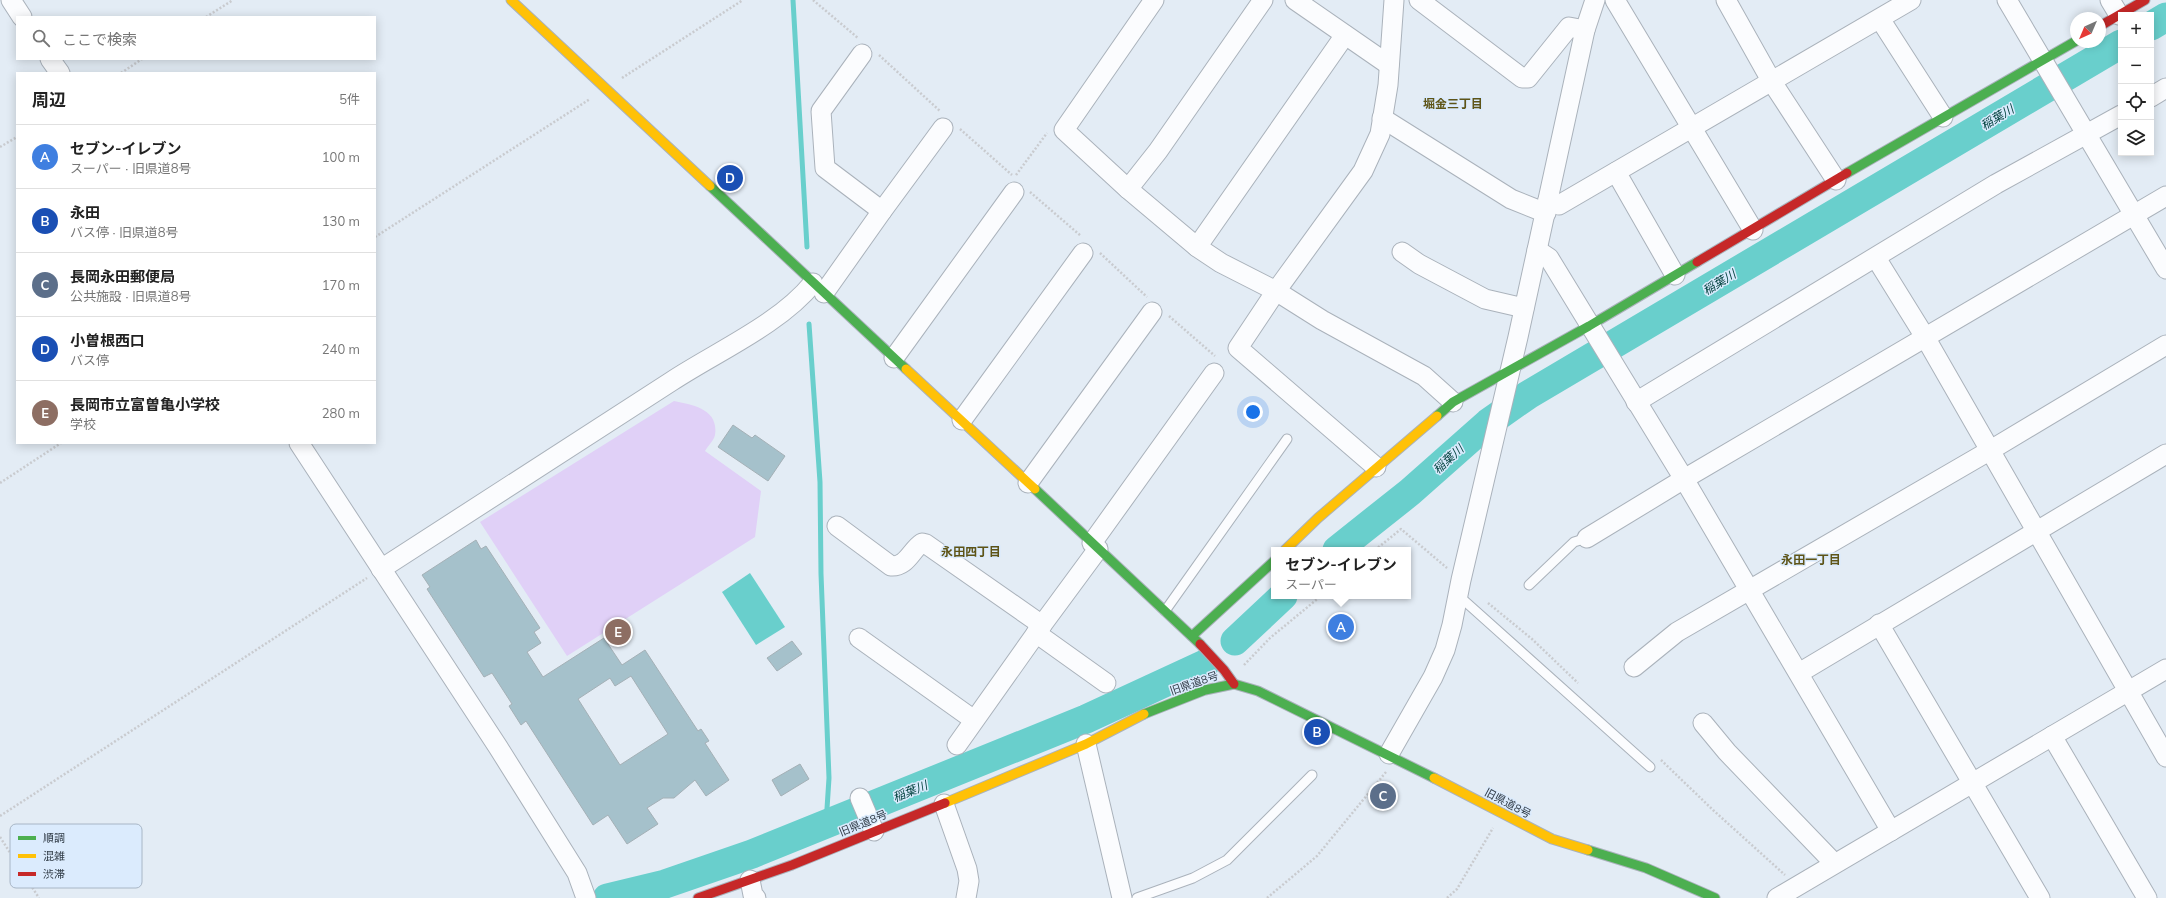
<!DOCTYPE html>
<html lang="ja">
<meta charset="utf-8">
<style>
body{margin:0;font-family:Mulish,"Noto Sans JP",sans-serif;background:#f2f2f2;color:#222}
.controls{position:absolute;right:12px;top:12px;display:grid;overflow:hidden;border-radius:0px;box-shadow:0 2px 10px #0003}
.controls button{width:36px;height:36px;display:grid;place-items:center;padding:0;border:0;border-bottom:1px solid #e0e0e0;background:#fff;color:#222;font:20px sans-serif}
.compass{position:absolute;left:2070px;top:12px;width:36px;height:36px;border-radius:50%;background:#fff;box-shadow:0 2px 10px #0003;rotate:224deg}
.you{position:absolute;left:1253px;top:412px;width:14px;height:14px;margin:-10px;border:3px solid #fff;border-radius:50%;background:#1a73e8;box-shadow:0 0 0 6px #1a73e833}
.badge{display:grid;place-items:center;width:26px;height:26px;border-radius:50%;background:#db2777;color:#fff;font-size:13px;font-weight:700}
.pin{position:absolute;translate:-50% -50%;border:2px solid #fff;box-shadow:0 1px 4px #0006}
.popup{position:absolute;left:1271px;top:547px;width:140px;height:52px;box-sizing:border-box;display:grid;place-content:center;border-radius:0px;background:#fff;filter:drop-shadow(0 1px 3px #0005);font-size:13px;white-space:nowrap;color:#767676}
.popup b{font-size:15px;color:#222}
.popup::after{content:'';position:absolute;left:50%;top:100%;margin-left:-8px;border:8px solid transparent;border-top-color:#fff}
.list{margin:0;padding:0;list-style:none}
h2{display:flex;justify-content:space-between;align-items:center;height:52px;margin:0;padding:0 16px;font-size:17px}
h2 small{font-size:13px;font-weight:400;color:#767676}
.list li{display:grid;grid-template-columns:26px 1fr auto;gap:12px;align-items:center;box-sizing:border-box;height:64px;padding:0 16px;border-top:1px solid #e0e0e0}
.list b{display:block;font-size:15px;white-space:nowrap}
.list p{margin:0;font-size:13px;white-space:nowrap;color:#767676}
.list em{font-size:13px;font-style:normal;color:#767676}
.icon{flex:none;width:22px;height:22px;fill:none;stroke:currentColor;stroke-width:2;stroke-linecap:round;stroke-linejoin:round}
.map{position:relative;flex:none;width:2166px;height:898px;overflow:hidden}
.search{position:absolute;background:#fff;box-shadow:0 2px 10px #0003;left:16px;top:16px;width:360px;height:44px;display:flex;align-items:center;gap:10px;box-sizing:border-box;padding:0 14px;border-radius:0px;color:#767676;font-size:15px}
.panel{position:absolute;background:#fff;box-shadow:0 2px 10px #0003;left:16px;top:72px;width:360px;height:372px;border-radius:0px}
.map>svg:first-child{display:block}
.green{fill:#e0d0f7}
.water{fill:#69cfcc}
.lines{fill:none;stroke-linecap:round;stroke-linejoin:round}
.stream{stroke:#69cfcc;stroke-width:5}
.river{stroke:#69cfcc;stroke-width:29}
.building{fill:#a5c1cb;stroke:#a4b0b6;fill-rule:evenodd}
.lane-casing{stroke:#aab2bb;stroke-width:11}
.street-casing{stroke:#aab2bb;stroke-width:21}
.fast-casing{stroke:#aab2bb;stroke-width:11}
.slow-casing{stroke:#aab2bb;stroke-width:11}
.jam-casing{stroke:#aab2bb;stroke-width:11}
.path{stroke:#c9cbcf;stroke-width:2.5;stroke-dasharray:2 2;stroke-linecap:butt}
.lane{stroke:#fbfcfe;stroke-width:9}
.street{stroke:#fbfcfe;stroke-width:19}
.fast{stroke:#4caf50;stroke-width:9}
.slow{stroke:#ffc107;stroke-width:9}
.jam{stroke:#c62828;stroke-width:9}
.labels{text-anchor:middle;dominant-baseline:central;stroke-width:3;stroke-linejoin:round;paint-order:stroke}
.street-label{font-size:11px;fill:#303b46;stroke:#dbebfd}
.neighbourhood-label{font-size:12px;font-weight:bold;fill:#5e5417;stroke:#dbebfd}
.water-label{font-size:12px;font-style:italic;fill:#064542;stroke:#dbebfd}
.key{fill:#dbebfd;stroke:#a8b6c6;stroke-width:1}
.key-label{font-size:11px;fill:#303b46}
</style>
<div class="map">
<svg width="2166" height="898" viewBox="0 0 2166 898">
<rect width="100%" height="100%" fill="#e3ecf5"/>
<!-- green -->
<path class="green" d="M674 401C693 405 719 409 715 435 714 440 708 446 705 451L761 491 755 537 567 656 480 522Z"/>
<!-- water -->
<path class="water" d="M750 573 785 627 756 645 722 592Z"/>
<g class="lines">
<!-- stream -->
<g class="stream">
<path d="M793 0 807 247"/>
<path d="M809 324 820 482 821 574 829 778 826 824"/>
</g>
<!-- river -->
<g class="river">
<path d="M2151 26 2166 17"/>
<path d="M1337 550 1410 492 1488 423 1528 395 2121 44"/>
<path d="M1235 641 1283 596"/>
<path d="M607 898 665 884 752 854 1086 719 1205 664"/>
</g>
</g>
<!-- building -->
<g class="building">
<path d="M733 425 752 438 755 435 785 456 768 481 718 447Z"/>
<path d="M476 540 481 549 486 546 540 628 534 632 541 643 527 652 543 677 604 638 622 665 645 650 698 731 701 729 709 741 705 743 729 780 706 796 695 780 674 798H663L647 808 658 824 627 844 608 815 593 825 526 721 521 725 509 706 512 704 492 673 484 677 427 589 430 587 422 575ZM631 676 668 734 620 765 578 699 610 678 615 686Z"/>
<path d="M792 641 802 654 777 671 767 658Z"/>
<path d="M800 764 809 779 781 796 772 780Z"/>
</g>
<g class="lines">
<defs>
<g id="lane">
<path d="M1529 585 1574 542 1587 538"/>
<path d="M1459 596 1650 767"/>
<path d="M1165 611 1287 439"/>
<path d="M1137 898 1193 878 1227 860 1312 775"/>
</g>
<g id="street">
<path d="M11 0 22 17"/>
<path d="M1154 0 1064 130 1128 189 1197 247 1221 263 1276 291 1322 320 1424 376 1453 402"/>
<path d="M1295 0 1389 65"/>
<path d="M1419 0 1522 78H1528L1569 27 1585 30"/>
<path d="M1615 0 1753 230"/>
<path d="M1726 0 1772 82 1836 180"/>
<path d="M2007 0 2166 269"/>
<path d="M2110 0 2119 15"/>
<path d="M1880 19 1943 117"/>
<path d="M862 54 821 111 825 168 882 211"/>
<path d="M50 59 60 73"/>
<path d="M2151 97 2166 88"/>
<path d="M1382 118 1511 199 1546 213"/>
<path d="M1616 172 1675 275"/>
<path d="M1128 189 1158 151 1263 0"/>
<path d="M1548 200 1559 205 1911 0"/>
<path d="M1197 247 1345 35"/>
<path d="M1537 250 1549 258 1684 479 1891 831"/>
<path d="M1402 252 1419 264 1485 299 1524 308"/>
<path d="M1876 258 1925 337 2166 757"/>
<path d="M824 293 882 211 943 128"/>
<path d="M894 358 1014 192"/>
<path d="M1636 402 1996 184 2121 115"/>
<path d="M962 420 1083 253"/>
<path d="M299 443 498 747 577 873 586 898"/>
<path d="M1376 467 1238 348 1276 291 1363 171 1380 134 1388 85 1394 0"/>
<path d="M1028 483 1152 312"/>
<path d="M837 526 891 566C907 567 911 550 922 543L926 544 1042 625"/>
<path d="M1587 538 1684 479 2166 196"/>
<path d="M1092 543 1214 373"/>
<path d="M381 569C478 507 575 444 672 381 716 352 780 324 813 283"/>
<path d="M1879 624 2040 898"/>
<path d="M1036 633 1106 683"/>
<path d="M859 638 974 720"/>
<path d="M1634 667 1677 632 1989 451 2166 345"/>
<path d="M1799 673 2166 454"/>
<path d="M1703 723 1727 752 1834 863"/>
<path d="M2052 736 2147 898"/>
<path d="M1086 744 1122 898"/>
<path d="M957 745 1042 625 1098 549"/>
<path d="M1389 754 1433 677 1445 650 1452 625 1461 580 1518 337 1585 30 1595 0"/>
<path d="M860 798 874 831"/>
<path d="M944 804 967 869 969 881 966 898"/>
<path d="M750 880 753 895 756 898"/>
<path d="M1777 898 2166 669"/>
</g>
<g id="fast">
<path d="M1847 173 2076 41"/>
<path d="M710 186 906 369"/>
<path d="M1437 416 1453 402 1589 326 1697 262"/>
<path d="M1035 489 1200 644"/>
<path d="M1192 636 1274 561"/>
<path d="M1144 714 1205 690 1234 684 1258 691 1434 778"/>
<path d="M1588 850 1646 868 1715 898"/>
</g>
<g id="slow">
<path d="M511 0 710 186"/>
<path d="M906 369 1035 489"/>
<path d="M1285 550 1318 518 1437 416"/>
<path d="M1434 778 1552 839 1588 850"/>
<path d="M945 803 1086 744 1144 714"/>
</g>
<g id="jam">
<path d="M2100 26 2145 0"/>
<path d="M1697 262 1847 173"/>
<path d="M1200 644 1224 670 1234 684"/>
<path d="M698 898 792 865 945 803"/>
</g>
</defs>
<!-- lane casing -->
<use href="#lane" class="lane-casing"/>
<!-- street casing -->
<use href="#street" class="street-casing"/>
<!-- fast casing -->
<use href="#fast" class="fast-casing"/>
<!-- slow casing -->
<use href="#slow" class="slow-casing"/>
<!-- jam casing -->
<use href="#jam" class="jam-casing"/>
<!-- path -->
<g class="path">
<path d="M813 0 858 38"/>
<path d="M206 17 233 0"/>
<path d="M879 55 940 111"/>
<path d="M121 73 142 59"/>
<path d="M622 78 743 0"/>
<path d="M960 129 1012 175"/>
<path d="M0 147 17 137"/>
<path d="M1016 175 1047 133"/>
<path d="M1030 192 1081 236"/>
<path d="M375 237 590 99"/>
<path d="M1100 253 1147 297"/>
<path d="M1169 316 1215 356"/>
<path d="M0 483 61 443"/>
<path d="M1375 550 1401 529 1447 568"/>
<path d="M1488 603 1532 639 1578 683"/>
<path d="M1244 665 1270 638 1321 596"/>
<path d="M1661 760 1713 810 1785 875"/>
<path d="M0 816 367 578"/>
<path d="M0 837 39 898"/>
<path d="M1267 898 1317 856 1386 772"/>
<path d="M1447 898 1457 889 1493 828"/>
</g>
<!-- lane -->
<use href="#lane" class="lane"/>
<!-- street -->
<use href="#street" class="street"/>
<!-- fast -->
<use href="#fast" class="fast"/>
<!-- slow -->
<use href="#slow" class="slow"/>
<!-- jam -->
<use href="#jam" class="jam"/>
</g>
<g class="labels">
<!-- street labels -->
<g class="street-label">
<text transform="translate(1194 683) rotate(-19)">旧県道8号</text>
<text transform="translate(1508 803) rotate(28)">旧県道8号</text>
<text transform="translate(863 823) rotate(-22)">旧県道8号</text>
</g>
<!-- neighbourhood labels -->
<g class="neighbourhood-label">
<text x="1453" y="103">堀金三丁目</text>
<text x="971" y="551">永田四丁目</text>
<text x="1811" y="559">永田一丁目</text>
</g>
<!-- water labels -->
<g class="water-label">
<text transform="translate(1997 117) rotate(-31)">稲葉川</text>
<text transform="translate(1719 282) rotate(-31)">稲葉川</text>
<text transform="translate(1448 459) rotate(-42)">稲葉川</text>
<text transform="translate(910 791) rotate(-22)">稲葉川</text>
</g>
</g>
<!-- legend -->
<rect x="10" y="824" width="132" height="64" rx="6" class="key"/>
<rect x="18" y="836" width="18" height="4" fill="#4caf50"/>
<rect x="18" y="854" width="18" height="4" fill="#ffc107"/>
<rect x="18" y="872" width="18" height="4" fill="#c62828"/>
<g class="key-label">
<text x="43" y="842">順調</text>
<text x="43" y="860">混雑</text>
<text x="43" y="878">渋滞</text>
</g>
</svg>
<div class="controls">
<button>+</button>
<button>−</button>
<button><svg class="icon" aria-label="locate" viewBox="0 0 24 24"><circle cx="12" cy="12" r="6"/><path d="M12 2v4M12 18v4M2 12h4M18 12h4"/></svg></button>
<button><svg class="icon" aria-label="layers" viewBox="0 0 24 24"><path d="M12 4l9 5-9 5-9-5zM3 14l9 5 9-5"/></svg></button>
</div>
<svg class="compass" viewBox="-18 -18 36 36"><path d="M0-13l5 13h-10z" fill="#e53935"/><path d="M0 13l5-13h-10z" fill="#767676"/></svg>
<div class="you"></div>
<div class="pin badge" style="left:1341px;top:627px;background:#3f7fe0">A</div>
<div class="popup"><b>セブン-イレブン</b>スーパー</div>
<div class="pin badge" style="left:1317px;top:732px;background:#1a4fb4">B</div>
<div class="pin badge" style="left:1383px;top:796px;background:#5c6f8a">C</div>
<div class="pin badge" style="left:730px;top:178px;background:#1a4fb4">D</div>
<div class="pin badge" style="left:618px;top:632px;background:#8d6e63">E</div>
<div class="search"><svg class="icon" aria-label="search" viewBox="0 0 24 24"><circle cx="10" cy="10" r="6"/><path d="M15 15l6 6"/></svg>ここで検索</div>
<section class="panel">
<h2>周辺<small>5件</small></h2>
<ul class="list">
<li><span class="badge" style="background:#3f7fe0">A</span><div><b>セブン-イレブン</b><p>スーパー · 旧県道8号</p></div><em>100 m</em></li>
<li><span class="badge" style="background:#1a4fb4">B</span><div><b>永田</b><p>バス停 · 旧県道8号</p></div><em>130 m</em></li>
<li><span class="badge" style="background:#5c6f8a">C</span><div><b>長岡永田郵便局</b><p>公共施設 · 旧県道8号</p></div><em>170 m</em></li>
<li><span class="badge" style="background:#1a4fb4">D</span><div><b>小曽根西口</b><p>バス停</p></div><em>240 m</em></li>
<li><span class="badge" style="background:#8d6e63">E</span><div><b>長岡市立富曽亀小学校</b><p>学校</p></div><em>280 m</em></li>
</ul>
</section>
</div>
